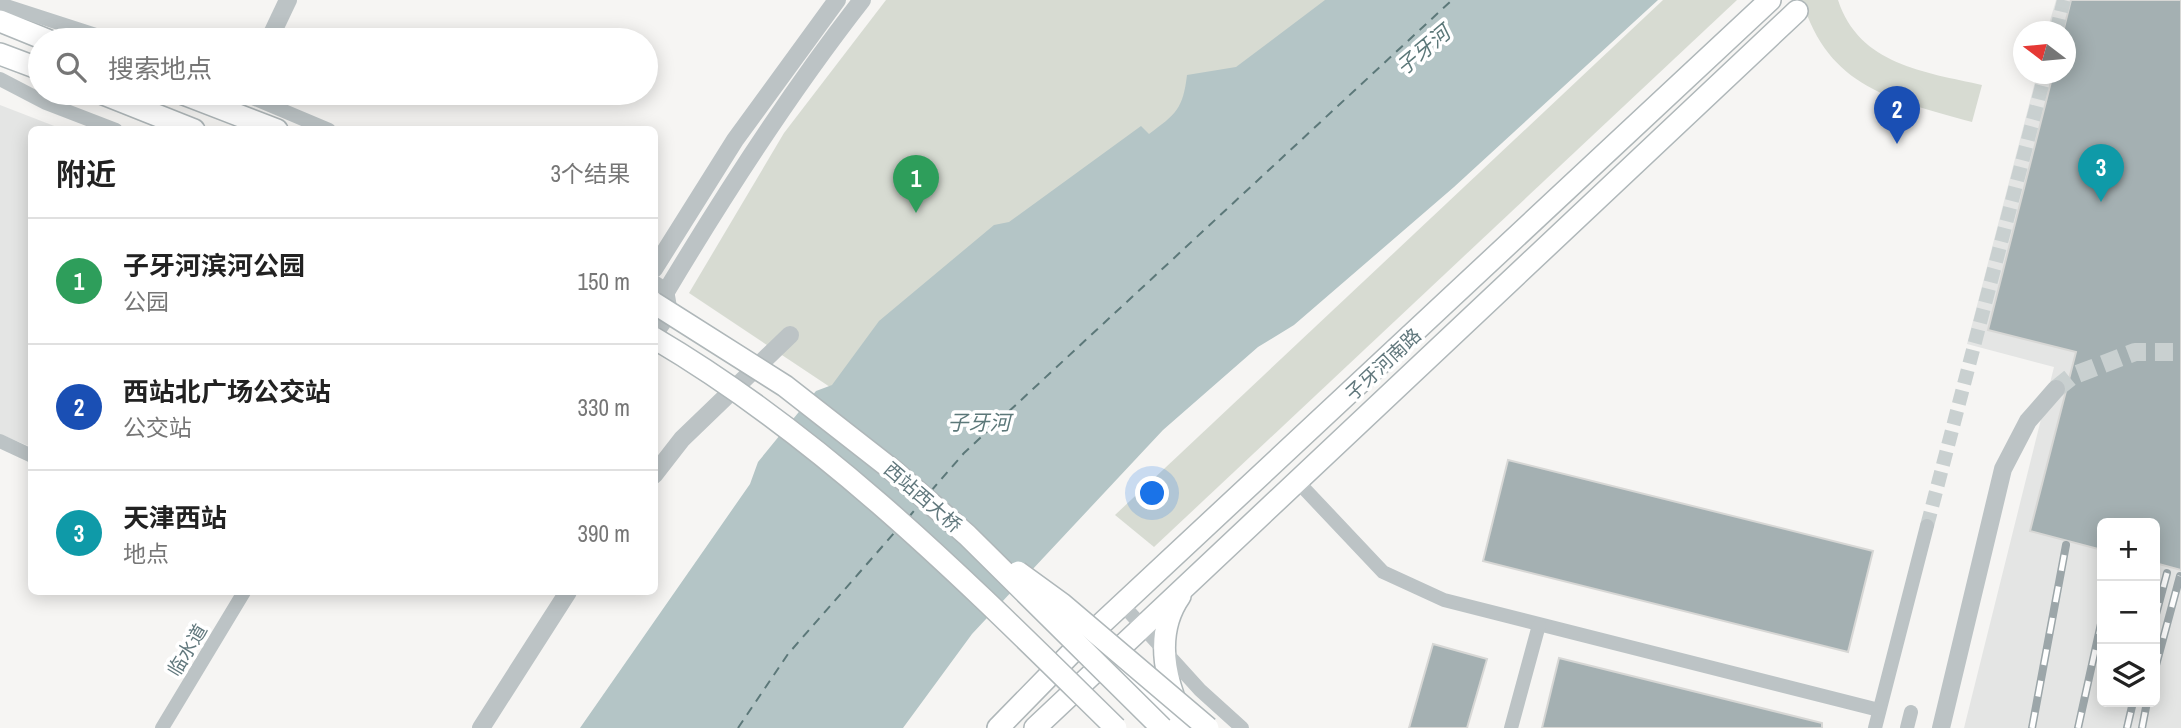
<!DOCTYPE html>
<html lang="zh">
<meta charset="utf-8">
<style>
body{margin:0;font-family:"Archivo Narrow","Noto Sans SC",sans-serif;background:#f2f2f2;color:#222}
.controls{position:absolute;right:21px;bottom:21px;display:grid;overflow:hidden;border-radius:10px;box-shadow:0 4px 18px #0003}
.controls button{width:63px;height:63px;display:grid;place-items:center;padding:0;border:0;border-bottom:2px solid #e0e0e0;background:#fff;color:#222;font:35px sans-serif}
.compass{position:absolute;left:2013px;top:21px;width:63px;height:63px;border-radius:50%;background:#fff;box-shadow:0 4px 18px #0003;rotate:286deg}
.you{position:absolute;left:1153px;top:494px;width:24px;height:24px;margin:-18px;border:5px solid #fff;border-radius:50%;background:#1a73e8;box-shadow:0 0 0 10px #1a73e833}
.badge{display:grid;place-items:center;width:46px;height:46px;border-radius:50%;background:#e12927;color:#fff;font-size:23px;font-weight:700}
.pin{position:absolute;translate:-50% -58px;filter:drop-shadow(0 2px 4px #0008)}
.pin::after{content:'';position:absolute;top:37px;width:24px;height:21px;background:inherit;clip-path:polygon(0 0,100% 0,50% 100%)}
.list{margin:0;padding:0;list-style:none}
h2{display:flex;justify-content:space-between;align-items:center;height:91px;margin:0;padding:0 28px;font-size:30px}
h2 small{font-size:23px;font-weight:400;color:#767676}
.list li{display:grid;grid-template-columns:46px 1fr auto;gap:21px;align-items:center;box-sizing:border-box;height:126px;padding:0 28px;border-top:2px solid #e0e0e0}
.list b{display:block;font-size:26px;white-space:nowrap}
.list p{margin:0;font-size:23px;white-space:nowrap;color:#767676}
.list em{font-size:23px;font-style:normal;color:#767676}
.icon{flex:none;width:38px;height:38px;fill:none;stroke:currentColor;stroke-width:2;stroke-linecap:round;stroke-linejoin:round}
.map{position:relative;flex:none;width:2181px;height:728px;overflow:hidden}
.search{position:absolute;background:#fff;box-shadow:0 4px 18px #0003;left:28px;top:28px;width:630px;height:77px;display:flex;align-items:center;gap:18px;box-sizing:border-box;padding:0 24px;border-radius:38px;color:#767676;font-size:26px}
.panel{position:absolute;background:#fff;box-shadow:0 4px 18px #0003;left:28px;top:126px;width:630px;height:469px;border-radius:10px}
.map>svg:first-child{display:block}
.built{fill:#e4e5e4;fill-rule:evenodd}
.green{fill:#d7dbd2}
.water{fill:#b4c5c6}
.lines{fill:none;stroke-linecap:round;stroke-linejoin:round}
.ferry{stroke:#5c7879;stroke-width:2;stroke-dasharray:9 7;stroke-linecap:butt}
.building{fill:#a4b0b2;stroke:#d7d7d5;stroke-width:2}
.minor-tunnel{stroke:#c9d0d0;stroke-width:14;stroke-dasharray:14 7;stroke-linecap:butt}
.tertiary-tunnel{stroke:#c9d0d0;stroke-width:18;stroke-dasharray:18 9;stroke-linecap:butt}
.secondary-casing{stroke:#afb7b9;stroke-width:24}
.minor{stroke:#bcc3c5;stroke-width:14}
.tertiary{stroke:#bcc3c5;stroke-width:18}
.secondary{stroke:#fff;stroke-width:21}
.rail-casing{stroke:#9ca6a9;stroke-width:8}
.rail{stroke:#fff;stroke-width:5;stroke-dasharray:16;stroke-linecap:butt}
.secondary-bridge-casing{stroke:#afb7b9;stroke-width:24;stroke-linecap:butt}
.secondary-bridge{stroke:#fff;stroke-width:21}
.labels{text-anchor:middle;dominant-baseline:central;stroke-width:7;stroke-linejoin:round;paint-order:stroke}
.street-label{font-size:19px;fill:#61787d;stroke:#fff}
.water-label{font-size:21px;font-style:italic;fill:#5c7879;stroke:#fff}
</style>
<div class="map">
<svg width="2181" height="728" viewBox="0 0 2181 728">
<rect width="100%" height="100%" fill="#f6f5f3"/>
<!-- built -->
<g class="built">
<path d="M2056 0H2181V728H1964L2054 367 1967 344 2037 74H2066V32L2047 31ZM2102 523H2155V702H2102Z"/>
<path d="M0 105 62 129 32 130 31 447 0 434Z"/>
</g>
<!-- green -->
<g class="green">
<path d="M886 0H1373L866 411 689 293 784 133Z"/>
<path d="M1663 0H1737L1154 547 1115 515Z"/>
<path d="M1802 0H1838C1859 65 1925 72 1982 85L1972 122C1893 100 1828 88 1802 0Z"/>
</g>
<!-- water -->
<path class="water" d="M1325 0H1658L1454 187 1294 325 1258 347 1163 430 972 634 903 728H580L750 484 758 462 816 391 832 385 879 321 994 225 1009 222 1141 126 1149 134C1176 114 1183 109 1187 75L1236 67Z"/>
<g class="lines">
<!-- ferry -->
<g class="ferry">
<path d="M931 491 964 453 1452 0"/>
<path d="M908 518 918 506"/>
<path d="M738 728 788 654 895 532"/>
</g>
</g>
<!-- building -->
<g class="building">
<path d="M2071 0H2181V570L2155 563V523H2102V550L2030 531 2076 352 1988 330 2053 74H2066L2063 32Z"/>
<path d="M1508 460 1873 551 1848 652 1483 561Z"/>
<path d="M1433 644 1487 659 1467 728H1409Z"/>
<path d="M1559 658 1822 723V728H1542Z"/>
</g>
<g class="lines">
<!-- minor-tunnel -->
<g class="minor-tunnel">
<path d="M2056 32 2064 0"/>
<path d="M1927 526 2045 74"/>
</g>
<!-- tertiary-tunnel -->
<path class="tertiary-tunnel" d="M2056 389 2072 376 2135 352H2181"/>
<defs>
<g id="secondary">
<path d="M0 21 47 40"/>
<path d="M0 54 40 69"/>
<path d="M101 93 194 130"/>
<path d="M181 93 277 130"/>
<path d="M1180 596C1152 636 1167 688 1187 728"/>
<path d="M1098 651 1182 724"/>
<path d="M998 728 1085 639 1770 0"/>
<path d="M1035 728 1797 11"/>
</g>
</defs>
<!-- secondary casing -->
<use href="#secondary" class="secondary-casing"/>
<!-- minor -->
<g class="minor">
<path d="M0 4 111 40"/>
<path d="M0 79 46 103 116 130"/>
<path d="M241 93 329 130"/>
<path d="M654 282 667 290 671 313 654 338"/>
<path d="M0 441 32 456"/>
<path d="M1298 482 1383 572 1444 600 1879 710"/>
<path d="M1122 604 1200 690 1242 728"/>
<path d="M162 728 244 592"/>
<path d="M1511 728 1539 625"/>
<path d="M1875 728 1927 526"/>
<path d="M1907 728 1911 712"/>
</g>
<!-- tertiary -->
<g class="tertiary">
<path d="M269 40 288 0"/>
<path d="M244 94 245 93"/>
<path d="M654 269 735 140 837 0"/>
<path d="M667 290C727 190 790 92 862 0"/>
<path d="M654 475 682 439 790 335"/>
<path d="M481 728 568 592"/>
<path d="M1941 728 2003 469 2028 421 2056 389"/>
</g>
<!-- secondary -->
<use href="#secondary" class="secondary"/>
<defs>
<g id="rail">
<path d="M2155 618 2167 573"/>
<path d="M2155 669 2180 576"/>
<path d="M2032 728 2066 545"/>
<path d="M2078 728 2102 619"/>
<path d="M2127 728 2133 702"/>
<path d="M2142 728 2147 702"/>
</g>
</defs>
<!-- rail casing -->
<use href="#rail" class="rail-casing"/>
<!-- rail -->
<use href="#rail" class="rail"/>
<defs>
<g id="secondary-bridge">
<path d="M654 303 785 386 895 472 967 535 1162 728"/>
<path d="M654 338C829 441 973 588 1116 728"/>
<path d="M1018 572 1062 604 1208 728"/>
</g>
</defs>
<!-- secondary-bridge casing -->
<use href="#secondary-bridge" class="secondary-bridge-casing"/>
<!-- secondary-bridge -->
<use href="#secondary-bridge" class="secondary-bridge"/>
</g>
<g class="labels">
<!-- street labels -->
<g class="street-label">
<text transform="translate(1383 364) rotate(-43)">子牙河南路</text>
<text transform="translate(923 497) rotate(41)">西站西大桥</text>
<text transform="translate(187 650) rotate(-59)">临水道</text>
</g>
<!-- water labels -->
<g class="water-label">
<text transform="translate(1423 50) rotate(-40)">子牙河</text>
<text x="979" y="422">子牙河</text>
</g>
</g>
</svg>
<div class="controls">
<button>+</button>
<button>−</button>
<button><svg class="icon" aria-label="layers" viewBox="0 0 24 24"><path d="M12 4l9 5-9 5-9-5zM3 14l9 5 9-5"/></svg></button>
</div>
<svg class="compass" viewBox="-18 -18 36 36"><path d="M0-13l5 13h-10z" fill="#e53935"/><path d="M0 13l5-13h-10z" fill="#767676"/></svg>
<div class="you"></div>
<div class="pin badge" style="left:916px;top:213px;background:#2e9e5b">1</div>
<div class="pin badge" style="left:1897px;top:144px;background:#1a4fb4">2</div>
<div class="pin badge" style="left:2101px;top:202px;background:#0f9aa8">3</div>
<div class="search"><svg class="icon" aria-label="search" viewBox="0 0 24 24"><circle cx="10" cy="10" r="6"/><path d="M15 15l6 6"/></svg>搜索地点</div>
<section class="panel">
<h2>附近<small>3个结果</small></h2>
<ul class="list">
<li><span class="badge" style="background:#2e9e5b">1</span><div><b>子牙河滨河公园</b><p>公园</p></div><em>150 m</em></li>
<li><span class="badge" style="background:#1a4fb4">2</span><div><b>西站北广场公交站</b><p>公交站</p></div><em>330 m</em></li>
<li><span class="badge" style="background:#0f9aa8">3</span><div><b>天津西站</b><p>地点</p></div><em>390 m</em></li>
</ul>
</section>
</div>
